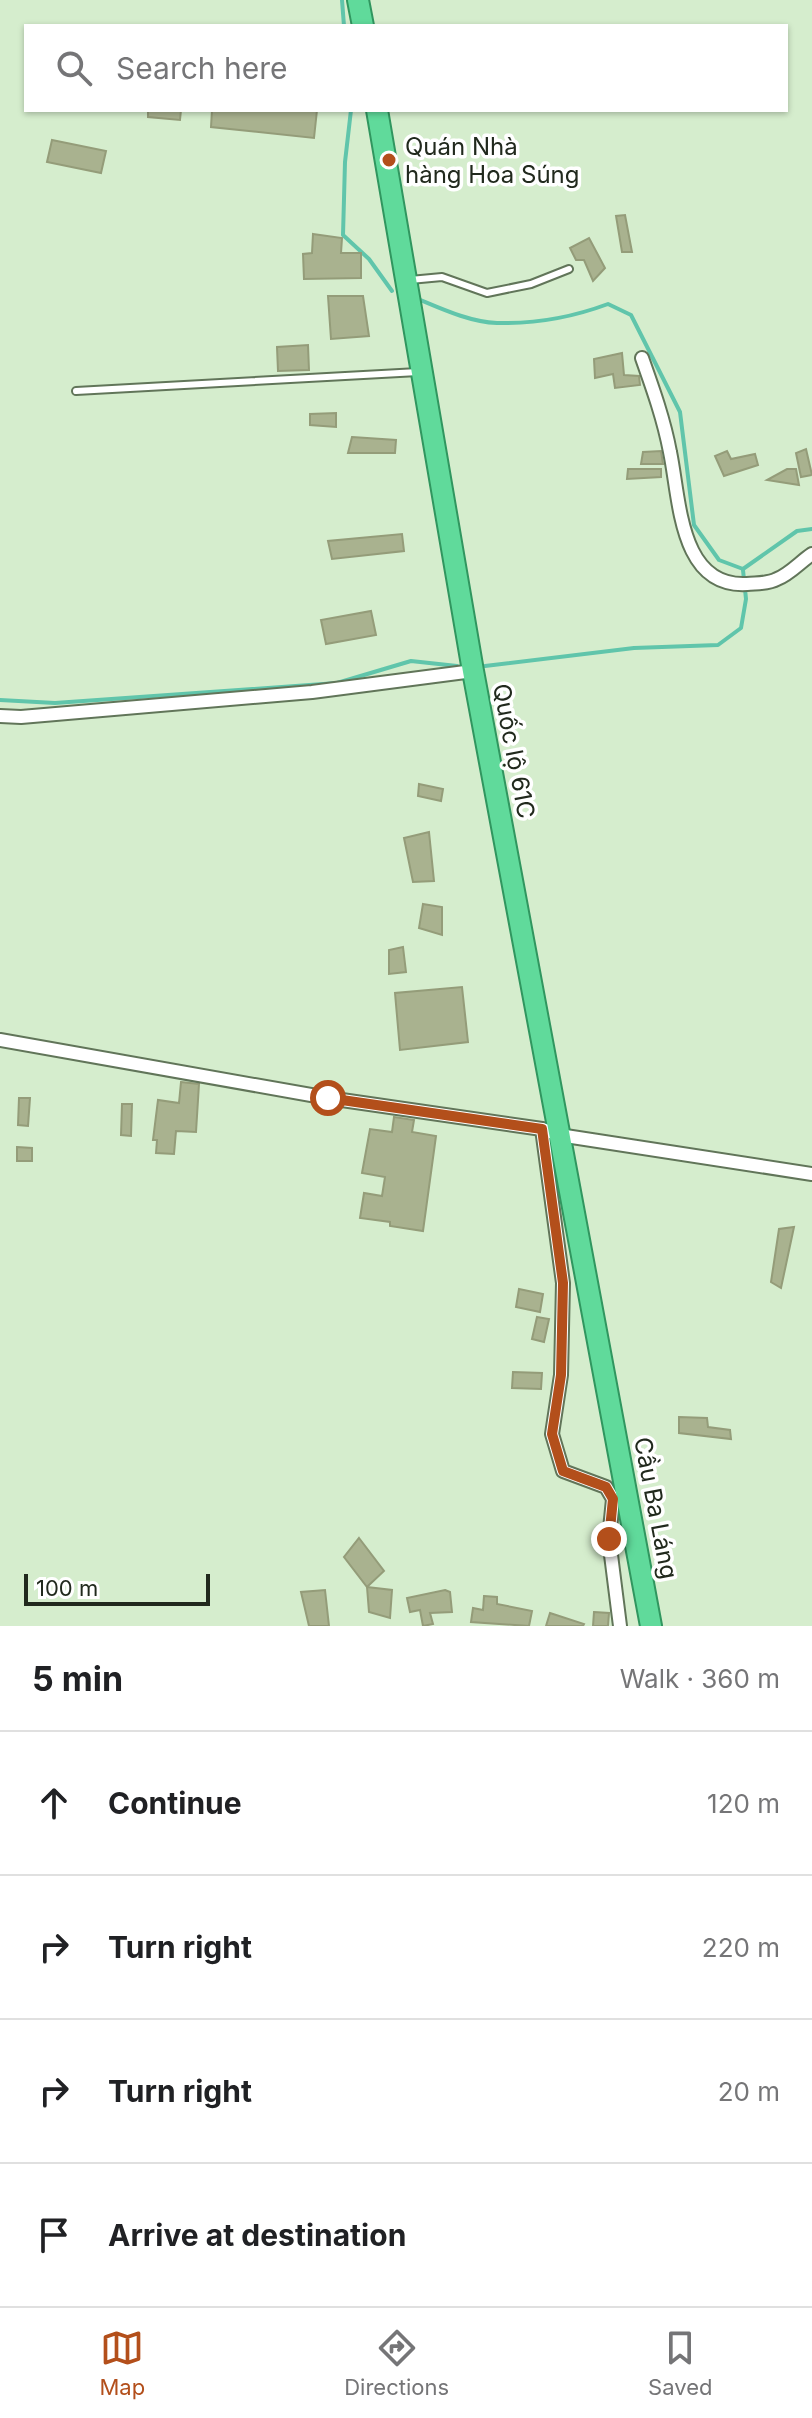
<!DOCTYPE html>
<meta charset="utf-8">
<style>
body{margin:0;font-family:Inter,sans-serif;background:#f6f6f6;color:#202124}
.scale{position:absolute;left:24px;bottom:20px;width:186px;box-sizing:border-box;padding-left:8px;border:4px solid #21291d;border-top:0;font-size:22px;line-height:28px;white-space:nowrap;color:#21291d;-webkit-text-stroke:6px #fff;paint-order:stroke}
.stop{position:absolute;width:24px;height:24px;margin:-18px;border:6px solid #b34f1b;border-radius:50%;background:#fff}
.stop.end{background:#b34f1b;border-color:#fff;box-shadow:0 2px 8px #0008}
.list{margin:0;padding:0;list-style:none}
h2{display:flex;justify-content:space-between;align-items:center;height:104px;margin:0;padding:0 32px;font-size:34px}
h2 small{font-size:26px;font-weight:400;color:#757577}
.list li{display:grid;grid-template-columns:52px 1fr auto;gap:24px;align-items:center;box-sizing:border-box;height:144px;padding:0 32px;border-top:2px solid #e0e0e0}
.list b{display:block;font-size:30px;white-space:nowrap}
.list em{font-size:26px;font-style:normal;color:#757577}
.icon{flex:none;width:44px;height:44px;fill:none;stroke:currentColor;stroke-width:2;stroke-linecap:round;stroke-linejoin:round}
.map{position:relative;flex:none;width:812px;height:1626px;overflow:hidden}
.search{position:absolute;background:#fff;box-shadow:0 2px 6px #0004;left:24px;right:24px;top:24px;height:88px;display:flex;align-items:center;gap:20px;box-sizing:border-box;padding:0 28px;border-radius:0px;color:#757577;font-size:30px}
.sheet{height:680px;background:#fff}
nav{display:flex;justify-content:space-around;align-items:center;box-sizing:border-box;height:112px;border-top:2px solid #e0e0e0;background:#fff;font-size:22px;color:#757577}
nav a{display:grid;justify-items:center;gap:4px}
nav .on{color:#b34f1b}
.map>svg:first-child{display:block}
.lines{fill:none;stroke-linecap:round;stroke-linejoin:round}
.stream{stroke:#60c5ab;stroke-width:4}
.building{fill:#a9b28f;stroke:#949c79;stroke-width:2}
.service-casing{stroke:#617559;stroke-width:10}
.minor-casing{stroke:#617559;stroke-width:16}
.trunk-casing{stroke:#30965f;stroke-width:24}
.service{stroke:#fff;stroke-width:6}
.minor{stroke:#fff;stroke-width:12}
.trunk{stroke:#60da9b;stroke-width:20}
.route{stroke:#b34f1b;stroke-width:10}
.poi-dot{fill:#b34f1b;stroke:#fff;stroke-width:3}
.labels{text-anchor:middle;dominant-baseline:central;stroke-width:7;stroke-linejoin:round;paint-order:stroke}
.poi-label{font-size:24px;fill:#21291d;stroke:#fff;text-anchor:start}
.street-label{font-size:24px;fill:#21291d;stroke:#fff}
</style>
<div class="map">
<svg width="812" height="1626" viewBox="0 0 812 1626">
<rect width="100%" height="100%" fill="#d5edcd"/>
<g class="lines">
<!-- stream -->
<g class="stream">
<path d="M342 0 344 26"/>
<path d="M351 110 345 162 343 235 369 259 392 291"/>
<path d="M418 299C442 309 470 322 497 323 534 324 573 317 608 304L631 315 680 412 694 525 719 560 743 569 797 531 812 529"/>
<path d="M485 666 634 648 718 645 741 628 746 599 743 570"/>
<path d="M0 700 55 703 337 683 411 661 457 666"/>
</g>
</g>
<!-- building -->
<g class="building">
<path d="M148 110H181L180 120 148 117Z"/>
<path d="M212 110H317L314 138 211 127Z"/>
<path d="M52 140 106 151 101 173 47 162Z"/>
<path d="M625 215 632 252H622L616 216Z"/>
<path d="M313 234 342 238 341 253H361V278L304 279 303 254 312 253Z"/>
<path d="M589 238 605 268 593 281 584 260H576L570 248Z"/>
<path d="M328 296H363L369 336 331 339Z"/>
<path d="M308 345 309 370 278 371 277 347Z"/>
<path d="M622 353 624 375 639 376 640 385 615 388 613 374 595 378 594 359Z"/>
<path d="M336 413V427L310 425V414Z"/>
<path d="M352 437 396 440 395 453H348Z"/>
<path d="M806 449 812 475 801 477 796 453Z"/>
<path d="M661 451 663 464H641L643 452Z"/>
<path d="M727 451 731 459 755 454 758 465 724 476 715 456Z"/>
<path d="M628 469H661V477L627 479Z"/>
<path d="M787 469H796L799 485 767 480Z"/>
<path d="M402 534 404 551 332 559 328 541Z"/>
<path d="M371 611 376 635 326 644 321 620Z"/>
<path d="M419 784 443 789 441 801 418 796Z"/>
<path d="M429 832 434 881 413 882 404 838Z"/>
<path d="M423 904 442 907V935L419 928Z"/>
<path d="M403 947 406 972 389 974V950Z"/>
<path d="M462 987 468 1042 400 1050 395 993Z"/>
<path d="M181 1082 199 1084 196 1132 176 1131 174 1154 156 1153 157 1140H153L158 1100 179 1103Z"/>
<path d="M19 1098H30L28 1126 18 1125Z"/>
<path d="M122 1104H132L131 1136 121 1135Z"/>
<path d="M394 1117 414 1120 412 1132 436 1136 423 1231 390 1226V1222L360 1218 364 1193 382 1196 385 1177 362 1173 370 1129 392 1132Z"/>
<path d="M17 1147 32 1148V1161H17Z"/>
<path d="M794 1227 781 1288 771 1282 779 1229Z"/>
<path d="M519 1289 543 1294 540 1312 516 1307Z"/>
<path d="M537 1317 549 1319 544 1342 532 1339Z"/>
<path d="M513 1372 542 1373 541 1389 512 1388Z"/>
<path d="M679 1417 707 1418 708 1427 730 1430 731 1439 679 1433Z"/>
<path d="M359 1538 384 1571 367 1587 344 1557Z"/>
<path d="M367 1587 392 1590 390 1618 369 1612Z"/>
<path d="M325 1590 329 1626H309L301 1592Z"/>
<path d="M445 1590 450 1592 452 1612 430 1613 433 1624 423 1626 420 1610 410 1612 407 1598Z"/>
<path d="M484 1596 497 1597V1604L532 1611 529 1626 471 1622 473 1608 483 1610Z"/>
<path d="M594 1612 609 1613 608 1626H593Z"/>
<path d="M550 1613 584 1624 583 1626H546Z"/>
</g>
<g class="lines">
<defs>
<g id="service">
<path d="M410 280 442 277 487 293 531 284 569 269"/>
<path d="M76 391 418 372"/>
</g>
<g id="minor">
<path d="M642 358C653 389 664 420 670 452 680 499 679 588 747 584 757 583 768 584 777 579 790 574 800 562 812 554"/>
<path d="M0 716 21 717 312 692 473 671"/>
<path d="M0 1040 328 1098 542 1129 559 1135 812 1174"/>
<path d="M542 1129 563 1283 561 1375 552 1434 563 1471 606 1487 613 1499 609 1539 620 1626"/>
</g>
<g id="trunk">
<path d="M358 0 363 26"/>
<path d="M377 110 473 671 651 1626"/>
</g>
</defs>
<!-- service casing -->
<use href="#service" class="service-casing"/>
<!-- minor casing -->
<use href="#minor" class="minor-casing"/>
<!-- trunk casing -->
<use href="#trunk" class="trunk-casing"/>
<!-- service -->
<use href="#service" class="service"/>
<!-- minor -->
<use href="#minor" class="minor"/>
<!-- trunk -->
<use href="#trunk" class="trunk"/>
</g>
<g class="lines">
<!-- route -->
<path class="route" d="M328 1098 542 1129 563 1283 561 1375 552 1434 563 1471 606 1487 613 1499 609 1539"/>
</g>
<!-- markers -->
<circle class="poi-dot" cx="389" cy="160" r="8"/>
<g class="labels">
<!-- poi labels -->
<g class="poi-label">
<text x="405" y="146">Quán Nhà<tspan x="405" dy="28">hàng Hoa Súng</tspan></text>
</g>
<!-- street labels -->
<g class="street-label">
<text transform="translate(514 751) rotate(79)">Quốc lộ 61C</text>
<text transform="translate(656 1508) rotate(79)">Cầu Ba Láng</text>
</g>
</g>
</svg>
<div class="scale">100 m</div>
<div class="stop" style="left:328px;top:1098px"></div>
<div class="stop end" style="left:609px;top:1539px"></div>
<div class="search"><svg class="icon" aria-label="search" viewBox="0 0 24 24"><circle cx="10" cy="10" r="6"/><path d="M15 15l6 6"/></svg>Search here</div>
</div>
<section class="sheet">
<h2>5 min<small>Walk · 360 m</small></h2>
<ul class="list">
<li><svg class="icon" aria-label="ahead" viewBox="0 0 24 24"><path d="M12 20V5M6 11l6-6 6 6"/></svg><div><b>Continue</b></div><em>120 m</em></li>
<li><svg class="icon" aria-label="right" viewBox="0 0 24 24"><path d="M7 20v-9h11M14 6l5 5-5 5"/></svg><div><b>Turn right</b></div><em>220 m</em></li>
<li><svg class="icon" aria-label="right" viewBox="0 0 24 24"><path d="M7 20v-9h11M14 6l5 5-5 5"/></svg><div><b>Turn right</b></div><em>20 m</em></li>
<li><svg class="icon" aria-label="arrive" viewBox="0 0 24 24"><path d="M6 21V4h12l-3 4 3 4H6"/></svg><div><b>Arrive at destination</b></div></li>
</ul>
</section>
<nav>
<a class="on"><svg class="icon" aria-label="map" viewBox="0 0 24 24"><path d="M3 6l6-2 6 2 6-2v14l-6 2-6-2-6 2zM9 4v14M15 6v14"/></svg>Map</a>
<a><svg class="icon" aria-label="directions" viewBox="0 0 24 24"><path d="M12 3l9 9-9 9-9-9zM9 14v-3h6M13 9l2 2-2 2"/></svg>Directions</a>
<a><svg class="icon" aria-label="saved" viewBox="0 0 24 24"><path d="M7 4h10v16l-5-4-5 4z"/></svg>Saved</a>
</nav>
